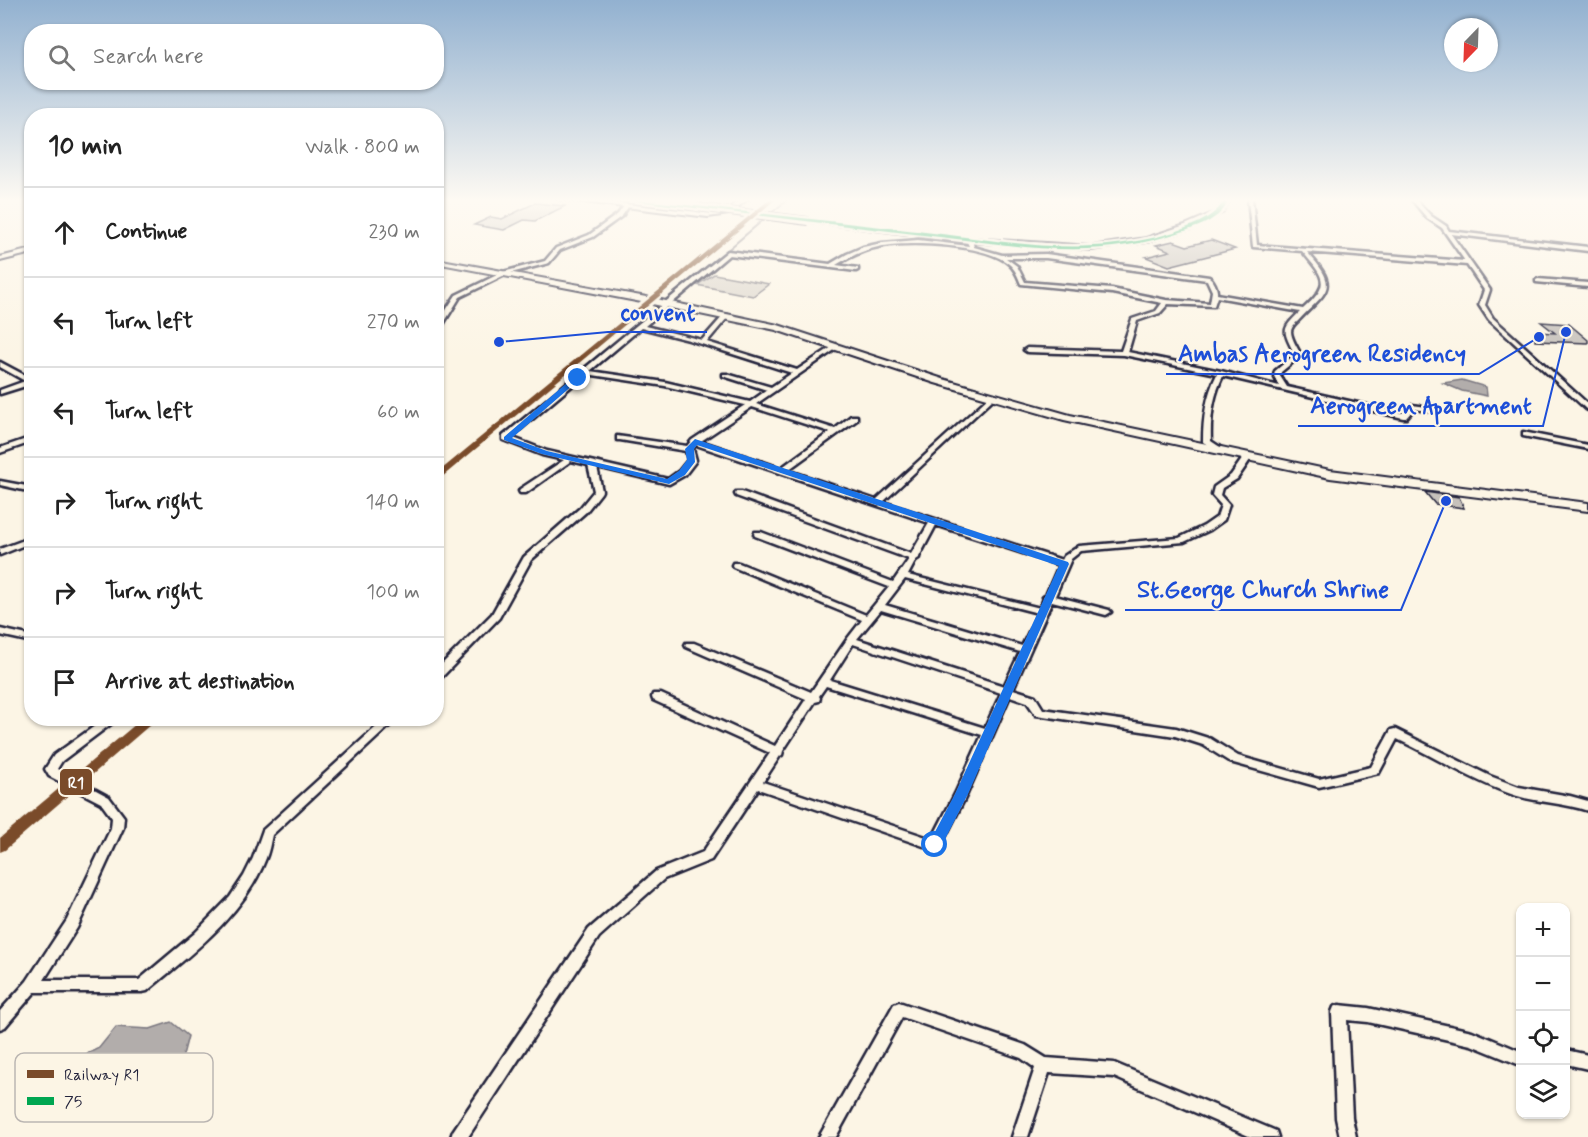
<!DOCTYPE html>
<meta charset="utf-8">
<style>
body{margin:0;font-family:Mynerve,sans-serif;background:#f6f6f6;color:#222}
.controls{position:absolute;right:18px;bottom:18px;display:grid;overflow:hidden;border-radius:12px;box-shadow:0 2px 4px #0004}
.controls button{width:54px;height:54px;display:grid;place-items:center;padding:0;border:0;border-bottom:2px solid #e0e0e0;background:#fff;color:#222;font:30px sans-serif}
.compass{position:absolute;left:1444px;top:18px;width:54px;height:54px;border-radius:50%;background:#fff;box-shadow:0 2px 4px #0004;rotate:203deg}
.stop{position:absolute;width:18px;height:18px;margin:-14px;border:4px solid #1a73e8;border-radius:50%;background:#fff}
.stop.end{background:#1a73e8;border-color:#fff;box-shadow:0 2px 6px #0008}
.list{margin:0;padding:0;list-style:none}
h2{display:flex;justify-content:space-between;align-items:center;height:78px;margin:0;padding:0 24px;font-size:26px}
h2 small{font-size:20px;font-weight:400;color:#767676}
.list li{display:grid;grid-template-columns:39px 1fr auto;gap:18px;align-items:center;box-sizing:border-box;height:90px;padding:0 24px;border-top:2px solid #e0e0e0}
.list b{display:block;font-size:22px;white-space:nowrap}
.list em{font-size:20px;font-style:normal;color:#767676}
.icon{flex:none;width:33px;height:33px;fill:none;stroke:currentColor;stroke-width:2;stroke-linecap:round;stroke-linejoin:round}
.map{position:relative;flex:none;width:1588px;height:1137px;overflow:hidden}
.search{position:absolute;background:#fff;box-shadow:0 2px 4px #0004;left:24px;top:24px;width:420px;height:66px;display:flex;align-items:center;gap:15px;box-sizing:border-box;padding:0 21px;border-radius:24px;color:#767676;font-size:22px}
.panel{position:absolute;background:#fff;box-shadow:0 2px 4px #0004;left:24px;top:108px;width:420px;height:618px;border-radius:24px}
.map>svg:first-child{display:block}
.green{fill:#dcd6cc;stroke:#7f7c84;stroke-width:1.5}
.water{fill:#b2adab;stroke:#78757e;stroke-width:1.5}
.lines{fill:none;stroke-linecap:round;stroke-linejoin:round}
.stream{stroke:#78757e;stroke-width:2}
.building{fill:#c6c1bb;stroke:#22223b;stroke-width:1.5}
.street-casing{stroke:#22223b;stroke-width:5}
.secondary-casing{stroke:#22223b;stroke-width:4}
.street{fill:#fcf5e5;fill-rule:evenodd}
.secondary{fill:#fcf5e5;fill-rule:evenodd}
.secondary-bridge-casing{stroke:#22223b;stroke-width:10;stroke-linecap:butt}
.secondary-bridge{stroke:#fcf5e5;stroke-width:8}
.bus-1-casing{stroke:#fcf5e5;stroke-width:5}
.bus-1{fill:#00a651;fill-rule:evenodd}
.rail-1-casing{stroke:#fcf5e5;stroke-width:5}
.rail-1{fill:#7a4b2a;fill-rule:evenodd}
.route{fill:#1a73e8}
.key{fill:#fcf5e5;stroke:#bbb6b2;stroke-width:1.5}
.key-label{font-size:16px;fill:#22223b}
.leader{fill:none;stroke:#1d4ed8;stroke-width:2}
.callout-dot{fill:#1d4ed8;stroke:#fcf5e5;stroke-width:2}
.callout-label{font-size:24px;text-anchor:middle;font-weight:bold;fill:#1d4ed8;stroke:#fcf5e5;stroke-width:4.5;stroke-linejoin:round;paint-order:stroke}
.line-badge{stroke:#fcf5e5;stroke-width:2}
.badge-label{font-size:16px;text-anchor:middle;font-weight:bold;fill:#fff}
</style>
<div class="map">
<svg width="1588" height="1137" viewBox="0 0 1588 1137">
<rect width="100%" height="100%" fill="#fcf5e5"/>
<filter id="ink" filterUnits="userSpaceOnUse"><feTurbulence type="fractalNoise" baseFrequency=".0167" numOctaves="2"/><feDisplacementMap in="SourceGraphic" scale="12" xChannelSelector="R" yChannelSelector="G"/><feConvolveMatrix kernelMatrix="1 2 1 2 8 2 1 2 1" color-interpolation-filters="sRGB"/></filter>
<g filter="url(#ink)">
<!-- green -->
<path class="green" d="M714 274 769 284 753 296 697 285Z"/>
<!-- water -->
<g class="water">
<path d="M1462 380 1486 387 1487 396 1462 391 1443 383Z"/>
<path d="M171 1022 188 1036 182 1059 165 1071 152 1095 137 1102 102 1101 73 1093 57 1083 65 1069 75 1060 99 1048 116 1027 150 1029Z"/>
</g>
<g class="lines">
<!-- stream -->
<path class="stream" d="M679 291 788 199"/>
</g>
<!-- building -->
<g class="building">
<path d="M535 203 565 206 535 221 524 220 504 230 474 225 491 217 502 219Z"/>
<path d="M1211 240 1235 249 1169 266 1146 257 1170 251 1156 245 1173 241 1187 246Z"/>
<path d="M1541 322 1569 324 1588 340V343L1535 341V332L1555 333Z"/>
<path d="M1425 492 1459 497 1464 508 1435 504Z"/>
</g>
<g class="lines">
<defs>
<g id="street">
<path d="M1248 199H1252L1257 245 1465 261 1442 228 1427 218 1411 199H1415L1431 216 1446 226 1449 231 1588 247V251L1451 234 1490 290 1485 305 1493 318 1588 404V410L1586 409 1489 320 1479 305 1484 290 1467 265 1307 252C1340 288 1328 290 1299 320 1296 323 1292 326 1291 331 1291 338 1297 347 1300 353L1298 358 1281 372 1280 376 1287 387 1402 413 1412 405 1435 408 1439 410 1435 412 1414 409 1406 418H1403L1223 376C1213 396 1210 418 1211 441L1226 451 1222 453 1203 442C1203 418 1206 396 1217 374L1124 355 1027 352 1024 350 1027 348 1121 351 1132 319 1156 311 1162 303 1112 293 1021 284C1018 277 1016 270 1009 264 985 244 913 241 883 246 866 249 851 256 836 265L858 268V270L856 271 729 255 645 326 702 340 724 315H728V317L707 342 797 370 832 347H836V349L756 404 835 429 851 416H857V420L788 470 876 500 990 396H994V398L883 502 1062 560 1064 556 1079 546 1179 538 1204 526 1217 517 1221 505 1212 495 1214 487 1231 475 1245 455H1251L1252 457 1237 479 1222 488 1220 495 1229 505 1224 520 1210 530 1184 542 1081 551 1071 559 1055 596 1109 610 1111 612 1106 615 1052 601 1013 689 1035 696 1043 709 1176 728 1211 739 1238 756 1319 779 1371 767 1391 730 1395 729 1490 776 1519 787 1570 796 1588 801V811C1563 802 1536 803 1511 794 1471 780 1435 757 1397 739L1379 773 1319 787 1230 762 1203 745 1175 736 1036 715 1027 702 1010 696 967 794 939 849 935 850 758 789 711 860 664 879 599 937 468 1137H451L453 1131 589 929 656 871 703 852 770 753 653 700 652 697 653 694H661L775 746 806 699 686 647 685 645 686 643H694L811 692 848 638 862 620 733 567 732 565 733 563H739L866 615 889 587 755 536 754 534 755 532H761L893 582 909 559 736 496 735 494 736 492H742L911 554 929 523 696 445 693 449 696 460 695 462 685 475 669 484 597 467 602 491 601 493 586 512 531 560 499 618 440 679 436 680V670L492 614 524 557 580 508 594 491 588 465 571 461 526 493H520L519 491 520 489 564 460 542 455 503 440V436L637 325 728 251 830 264 847 254 863 247 882 243 918 240 969 246 966 240 969 238 972 240 974 247 1002 255 1046 254 1209 277C1213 279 1218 289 1217 294L1303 309C1332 283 1324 278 1302 251L1253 247ZM1006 258H1046L1192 278 1207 280 1212 291 1210 303 1166 300 1112 289 1025 282 1017 266ZM1217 297 1300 312C1281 330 1283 330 1294 353L1293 356 1275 371 1274 376 1279 386 1221 371 1128 352 1137 321 1160 313 1168 304 1214 306ZM641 328 689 340 792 373 771 387 727 374H723V376L767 390 750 402 665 382 590 371ZM586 374 665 386 745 405 692 440 687 446 617 436V440H620L686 451 688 460 679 471 668 479 547 451 511 437ZM752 407 830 432 781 468 701 441ZM936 525 1059 565 1046 595 1043 597 1044 598 1040 608 908 575 916 560 919 558V557ZM905 579 1038 613 1022 646 885 605ZM881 610 1020 652 1004 686 857 639ZM853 644 1001 693 985 728 830 680ZM826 686 982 735 955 794 932 839 763 782 780 756 782 755 783 751 815 702 819 701 820 698 819 696Z"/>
<path d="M624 206 628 207 622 216 593 237 560 250 549 263 507 274 460 297 439 331 436 333V325L456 295 503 272 545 261 556 248 589 235 618 214Z"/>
<path d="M1538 279 1588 283V287L1536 282V280Z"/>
<path d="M0 362 32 379V384L0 394V390L25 381 0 367Z"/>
<path d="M1523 432 1588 445V449L1523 436Z"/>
<path d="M32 437V442L0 453V448Z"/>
<path d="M0 481 32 487V492L0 485Z"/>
<path d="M32 537V542L0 555V549Z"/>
<path d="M0 629 32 636V642L0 635Z"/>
<path d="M106 718H119L62 761 57 769 109 797 124 817 123 828 77 928 44 980H139L195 933 230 897 244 876 253 858 263 830 386 718H398L272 835C270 843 269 851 266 858 244 915 192 953 147 991L142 992H35L5 1027 0 1029V1011L27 981 67 920 111 828 112 818 101 803 49 776 45 769 54 755Z"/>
<path d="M899 1002 1025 1045 1046 1058 1114 1063 1276 1131 1278 1137H1251L1114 1077 1049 1073 1028 1137H1012L1035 1068 1021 1058 902 1017 836 1137H819L894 1004Z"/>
<path d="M1339 1005 1368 1008 1472 1031 1520 1051V1065L1471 1045 1368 1022 1347 1020 1352 1118 1356 1137H1340L1336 1118 1332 1012 1334 1007Z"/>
<path d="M1566 1050 1588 1055V1069L1566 1064Z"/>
</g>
<g id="secondary">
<path d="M558 199H580L708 213 725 211 741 199H748L729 214 708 217Z"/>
<path d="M1224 199H1230L1222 213 1191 229 1147 242 1091 250 969 242 804 221 808 219 969 238 1091 246 1146 238 1185 225 1217 211Z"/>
<path d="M32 249V253L0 261V257Z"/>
<path d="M436 259 652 298 778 325 943 379 1070 415 1330 470 1588 503V511L1330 478 1064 420 935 383 776 330 652 304 436 263Z"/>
</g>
</defs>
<!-- street casing -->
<use href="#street" class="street-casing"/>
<!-- secondary casing -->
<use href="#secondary" class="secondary-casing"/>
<!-- street -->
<use href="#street" class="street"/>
<!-- secondary -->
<use href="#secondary" class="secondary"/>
<defs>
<path id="secondary-bridge" d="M697 207 808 221"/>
</defs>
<!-- secondary-bridge casing -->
<use href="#secondary-bridge" class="secondary-bridge-casing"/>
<!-- secondary-bridge -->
<use href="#secondary-bridge" class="secondary-bridge"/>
<defs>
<path id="bus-1" d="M619 199 659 202C748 212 836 222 925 232 980 238 1036 249 1092 246 1126 245 1192 234 1217 210 1220 207 1222 203 1225 199H1229C1227 203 1225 208 1222 211 1212 222 1195 228 1181 232 1121 252 1069 252 1007 245Z"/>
</defs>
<!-- bus-1 casing -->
<use href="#bus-1" class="bus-1-casing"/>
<!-- bus-1 -->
<use href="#bus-1" class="bus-1"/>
<defs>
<g id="rail-1">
<path d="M770 199H776L436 482V474Z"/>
<path d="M143 718H158L5 850 0 852V838Z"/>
</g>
</defs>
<!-- rail-1 casing -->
<use href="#rail-1" class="rail-1-casing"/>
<!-- rail-1 -->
<use href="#rail-1" class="rail-1"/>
</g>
</g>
<!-- sky -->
<linearGradient id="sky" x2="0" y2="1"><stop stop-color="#92b1d0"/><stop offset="0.56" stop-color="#fefaf3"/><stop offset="1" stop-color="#fefaf3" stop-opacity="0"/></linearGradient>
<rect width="1588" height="358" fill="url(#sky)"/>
<!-- route -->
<path class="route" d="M575 376 581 378 512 438 547 451 667 479 679 471 687 460 685 449 695 439 1068 562 1069 564 968 794 940 849 935 851 928 845 955 794 1059 566 697 445 694 449 695 462 685 475 669 484 542 454 504 440V437Z"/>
<!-- legend -->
<rect x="15" y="1053" width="198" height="69" rx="9" class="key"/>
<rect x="27" y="1070" width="27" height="8" fill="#7a4b2a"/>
<rect x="27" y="1097" width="27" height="8" fill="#00a651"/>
<g class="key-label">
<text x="64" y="1080">Railway R1</text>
<text x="64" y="1107">75</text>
</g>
<!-- callouts -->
<path class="leader" d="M499 342L608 332H707M1539 337L1479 374H1166M1566 332L1543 426H1298M1446 501L1401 610H1125"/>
<g class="callout-dot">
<circle cx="499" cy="342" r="6"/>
<circle cx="1539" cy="337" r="6"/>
<circle cx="1566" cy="332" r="6"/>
<circle cx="1446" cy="501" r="6"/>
</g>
<g class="callout-label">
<text x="658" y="320">convent</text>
<text x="1322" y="361">Ambas Aerogreen Residency</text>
<text x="1421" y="413">Aerogreen Apartment</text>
<text x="1263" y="597">St.George Church Shrine</text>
</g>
<rect class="line-badge" x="59" y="768" width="34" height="28" rx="6" fill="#7a4b2a"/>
<g class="badge-label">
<text x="76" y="788">R1</text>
</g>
</svg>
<div class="controls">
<button>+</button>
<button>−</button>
<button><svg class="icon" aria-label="locate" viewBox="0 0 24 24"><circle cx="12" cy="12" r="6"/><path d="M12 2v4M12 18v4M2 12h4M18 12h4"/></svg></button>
<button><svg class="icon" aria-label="layers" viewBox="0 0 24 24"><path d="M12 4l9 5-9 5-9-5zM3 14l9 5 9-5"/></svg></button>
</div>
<svg class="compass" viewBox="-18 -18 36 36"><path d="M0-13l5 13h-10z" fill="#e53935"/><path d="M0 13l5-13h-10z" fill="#767676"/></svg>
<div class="stop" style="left:935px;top:845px"></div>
<div class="stop end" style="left:578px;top:378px"></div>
<div class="search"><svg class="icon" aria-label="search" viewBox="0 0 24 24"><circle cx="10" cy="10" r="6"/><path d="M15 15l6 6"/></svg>Search here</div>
<section class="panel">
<h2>10 min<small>Walk · 800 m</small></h2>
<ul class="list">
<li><svg class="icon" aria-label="ahead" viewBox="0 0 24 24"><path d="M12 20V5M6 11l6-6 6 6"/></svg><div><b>Continue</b></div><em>230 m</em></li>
<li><svg class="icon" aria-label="left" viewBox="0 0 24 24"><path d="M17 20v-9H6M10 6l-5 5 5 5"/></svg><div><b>Turn left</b></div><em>270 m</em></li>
<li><svg class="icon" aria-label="left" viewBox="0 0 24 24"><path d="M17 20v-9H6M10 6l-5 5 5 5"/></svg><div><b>Turn left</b></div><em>60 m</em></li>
<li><svg class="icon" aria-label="right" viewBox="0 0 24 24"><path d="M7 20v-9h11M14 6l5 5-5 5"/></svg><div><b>Turn right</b></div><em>140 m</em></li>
<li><svg class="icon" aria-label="right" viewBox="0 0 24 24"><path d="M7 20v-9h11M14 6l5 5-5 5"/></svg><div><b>Turn right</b></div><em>100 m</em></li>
<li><svg class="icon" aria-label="arrive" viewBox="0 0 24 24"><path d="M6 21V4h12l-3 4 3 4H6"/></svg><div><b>Arrive at destination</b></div></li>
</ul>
</section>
</div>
